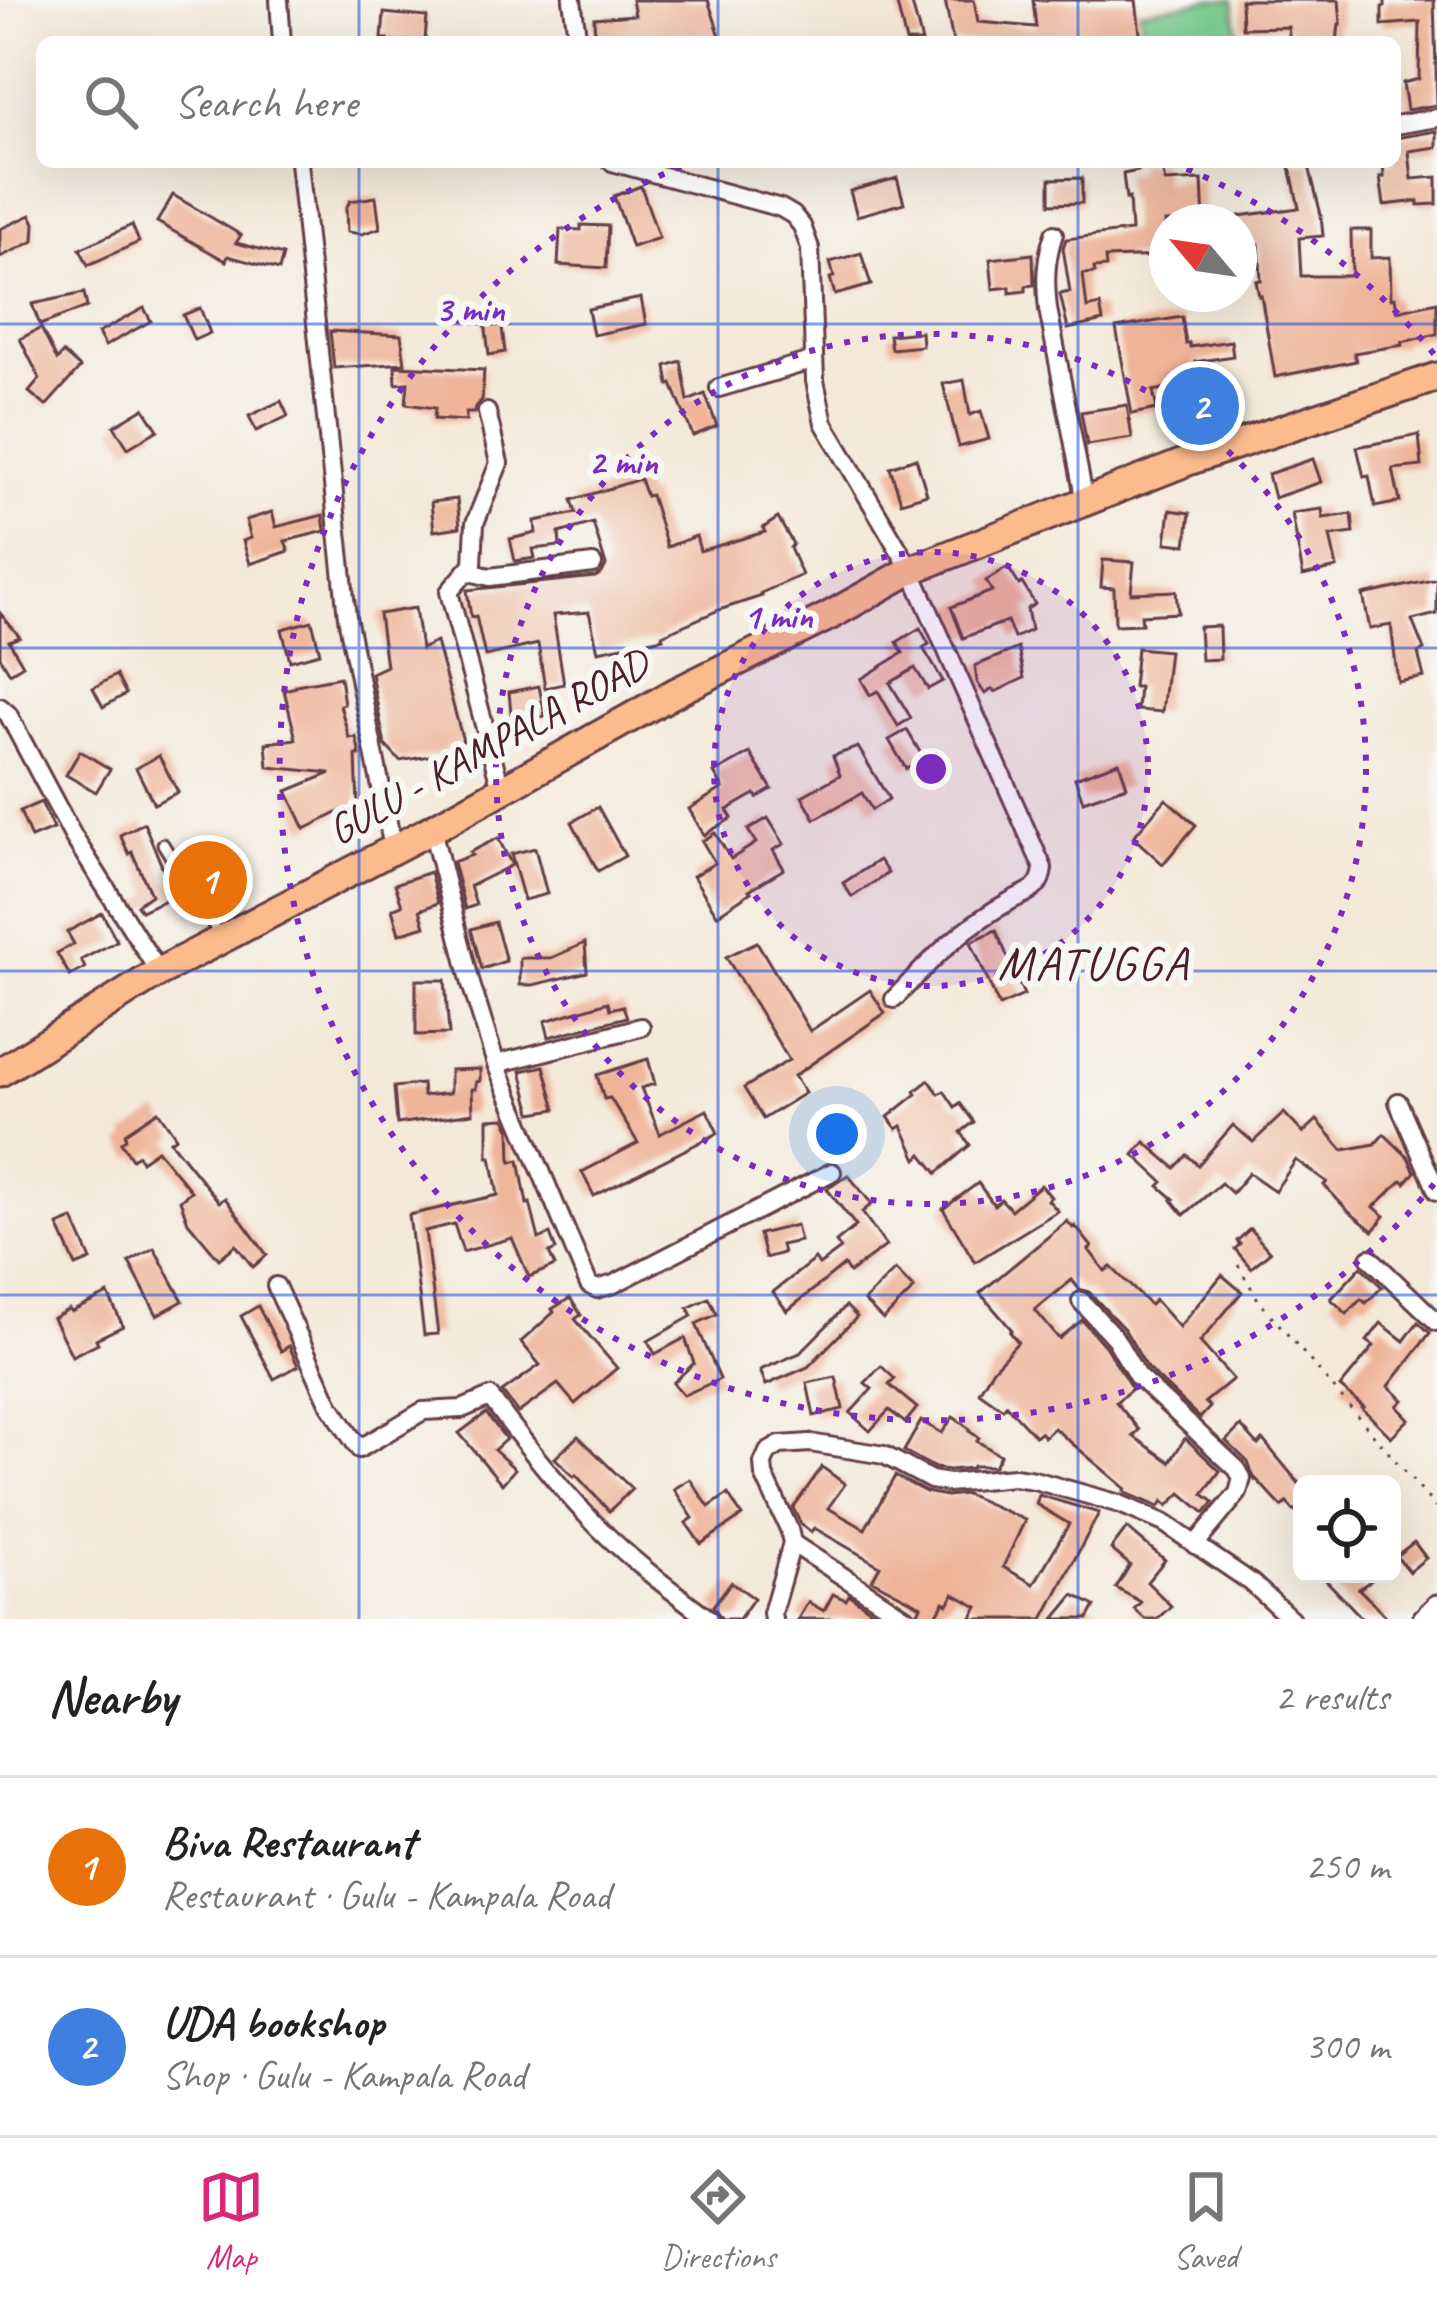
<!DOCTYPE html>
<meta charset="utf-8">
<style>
body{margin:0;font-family:Caveat,sans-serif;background:#f6f6f6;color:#222}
.controls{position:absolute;right:36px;bottom:36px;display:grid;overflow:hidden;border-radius:18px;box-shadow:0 12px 48px #0002}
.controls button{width:108px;height:108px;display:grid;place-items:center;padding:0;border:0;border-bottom:3px solid #e0e0e0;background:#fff;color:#222;font:60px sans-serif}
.compass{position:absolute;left:1149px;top:204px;width:108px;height:108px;border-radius:50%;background:#fff;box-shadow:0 12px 48px #0002;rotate:299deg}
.you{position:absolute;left:837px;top:1134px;width:42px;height:42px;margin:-30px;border:9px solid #fff;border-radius:50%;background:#1a73e8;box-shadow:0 0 0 18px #1a73e833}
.badge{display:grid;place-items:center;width:78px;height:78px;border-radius:50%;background:#db2777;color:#fff;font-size:39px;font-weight:700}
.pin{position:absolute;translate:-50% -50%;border:6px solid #fff;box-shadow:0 3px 12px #0006}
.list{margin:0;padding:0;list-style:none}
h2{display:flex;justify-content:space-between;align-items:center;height:156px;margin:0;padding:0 48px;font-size:51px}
h2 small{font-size:39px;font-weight:400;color:#767676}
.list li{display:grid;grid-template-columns:78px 1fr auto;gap:36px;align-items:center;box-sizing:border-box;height:180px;padding:0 48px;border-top:3px solid #e0e0e0}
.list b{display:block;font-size:45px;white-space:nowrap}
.list p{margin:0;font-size:39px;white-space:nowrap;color:#767676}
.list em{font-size:39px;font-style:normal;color:#767676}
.icon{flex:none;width:66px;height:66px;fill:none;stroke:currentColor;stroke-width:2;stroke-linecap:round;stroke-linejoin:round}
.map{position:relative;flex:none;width:1437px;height:1619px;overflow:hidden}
.search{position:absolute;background:#fff;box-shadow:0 12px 48px #0002;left:36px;right:36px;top:36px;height:132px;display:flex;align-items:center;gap:30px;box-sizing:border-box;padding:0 42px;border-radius:18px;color:#767676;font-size:45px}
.sheet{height:516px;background:#fff}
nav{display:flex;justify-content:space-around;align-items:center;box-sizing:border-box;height:168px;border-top:3px solid #e0e0e0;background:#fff;font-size:33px;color:#767676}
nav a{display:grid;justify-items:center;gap:6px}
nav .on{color:#db2777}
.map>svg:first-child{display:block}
.green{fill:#74c98d;stroke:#5f745c;stroke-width:3}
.building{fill:#eeb398}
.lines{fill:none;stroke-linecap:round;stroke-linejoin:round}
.service-casing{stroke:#643d45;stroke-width:15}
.minor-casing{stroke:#643d45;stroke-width:22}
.tertiary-casing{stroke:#643d45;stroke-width:27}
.primary-casing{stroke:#643d45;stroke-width:33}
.path{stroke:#643d45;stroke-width:3;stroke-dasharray:3 9;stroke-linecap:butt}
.service{stroke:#fff;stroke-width:9}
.minor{stroke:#fff;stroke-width:16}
.tertiary{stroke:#fff;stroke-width:21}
.primary{stroke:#fbbb8d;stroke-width:27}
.grid{fill:none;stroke:#1d4ed8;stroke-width:3;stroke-opacity:0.55}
.ring{fill:none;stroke:#7b2cbf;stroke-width:6;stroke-dasharray:6 12}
.labels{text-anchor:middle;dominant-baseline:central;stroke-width:12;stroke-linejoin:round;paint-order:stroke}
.street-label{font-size:42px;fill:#4a1f2b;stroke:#f6f6f2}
.quarter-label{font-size:48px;letter-spacing:3px;fill:#4a1f2b;stroke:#f6f6f2}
.centre{fill:#7b2cbf;stroke:#f6f6f2;stroke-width:6}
.ring-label{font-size:36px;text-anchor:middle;font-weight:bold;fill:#7b2cbf;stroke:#f6f6f2;stroke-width:12;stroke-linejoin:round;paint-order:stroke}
</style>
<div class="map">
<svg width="1437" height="1619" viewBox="0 0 1437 1619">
<rect width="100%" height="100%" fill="#f6f6f2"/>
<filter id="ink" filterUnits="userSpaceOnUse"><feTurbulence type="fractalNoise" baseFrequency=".00833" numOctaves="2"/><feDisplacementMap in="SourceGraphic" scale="24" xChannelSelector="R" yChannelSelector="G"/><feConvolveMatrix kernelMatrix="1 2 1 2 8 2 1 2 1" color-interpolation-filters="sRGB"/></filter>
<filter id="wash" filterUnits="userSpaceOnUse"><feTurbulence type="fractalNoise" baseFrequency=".004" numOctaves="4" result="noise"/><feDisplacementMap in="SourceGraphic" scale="48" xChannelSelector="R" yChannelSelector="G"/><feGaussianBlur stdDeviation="2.7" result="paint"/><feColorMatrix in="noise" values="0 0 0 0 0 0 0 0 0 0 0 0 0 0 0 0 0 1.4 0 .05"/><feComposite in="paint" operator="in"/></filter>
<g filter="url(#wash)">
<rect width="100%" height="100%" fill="#f4e9d9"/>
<!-- green -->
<path class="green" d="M1211 0H1233L1239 42H1145L1140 11Z"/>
<g id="blocks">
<!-- building -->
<g class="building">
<path d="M632 0H708L721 39 711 42H595L594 18 635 15Z"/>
<path d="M896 0H911L922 42H906Z"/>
<path d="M945 0H974L978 22 1036 27 1033 0H1136L1141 42H953Z"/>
<path d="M1241 0H1339L1341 24H1339L1337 42H1290L1288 27 1242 28Z"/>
<path d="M1385 0H1434L1437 105 1407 110 1403 83 1419 79 1420 22 1382 25V7L1385 6Z"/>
<path d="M384 13 427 17 425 40 389 42 388 39H382Z"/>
<path d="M1437 131V147L1409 151 1412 179 1437 177V204L1418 205V201L1384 205 1380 177H1384L1383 162H1395V138Z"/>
<path d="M1137 162H1161L1165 182 1202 180 1204 222H1165L1166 256 1105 258 1106 267 1094 268 1095 273 1083 274 1087 308 1100 305 1103 321 1068 329 1060 294 1070 292 1063 248 1066 239 1131 231 1129 198 1126 199 1123 174 1138 171Z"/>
<path d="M1289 162H1308L1321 215 1323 236 1299 238 1301 276H1352L1351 230H1371V258L1390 257 1391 298 1395 297 1397 311 1437 302V334L1402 342 1403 345 1354 353 1356 361 1275 377 1261 295 1259 296 1256 281 1261 280 1259 244 1251 245 1249 231H1239V216L1299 208Z"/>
<path d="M897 178 904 203 857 216 850 191Z"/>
<path d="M1082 178V203L1050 204V179Z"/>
<path d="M641 186 659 238 632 247 614 196Z"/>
<path d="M173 195 241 235 236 243 283 255 279 270 228 256 226 261 157 222Z"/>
<path d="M376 197 380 228 362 234 347 232 346 208 350 201Z"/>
<path d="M31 215 35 223 34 241 0 257V229Z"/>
<path d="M132 225 139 242 88 265 80 249Z"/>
<path d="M581 225 608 226 606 268 558 265 560 229 581 230Z"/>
<path d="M861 253 871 285 835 295 830 278 834 277 830 262Z"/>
<path d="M1033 254 1034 285 1026 286V291L1010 293V287L993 289 990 259Z"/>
<path d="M84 293 87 307 40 325 32 304Z"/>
<path d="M641 298 646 324 593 335 588 309Z"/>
<path d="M144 308 151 321 105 346 98 333Z"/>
<path d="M200 308 210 333 194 340 183 315Z"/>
<path d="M500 311 505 352 489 355 484 313Z"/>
<path d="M1182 317 1186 344 1189 343 1190 347 1231 341 1233 356 1195 362 1199 397 1184 399 1183 385 1153 391 1157 409 1132 414 1116 328Z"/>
<path d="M41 328 57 360 63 353 80 368 46 406 29 392 40 379 20 339Z"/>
<path d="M330 331 401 335 405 363 334 368Z"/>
<path d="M921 332 922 346 891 349 889 335Z"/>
<path d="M681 361 688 401 705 394 717 426 693 436 672 384 669 385 666 366Z"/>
<path d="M395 366 484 370 482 400 475 407 474 413H466V421L434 419 435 408 406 404 408 383 396 384Z"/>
<path d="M964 380 970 415 981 411 989 439 959 447 943 384Z"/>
<path d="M281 401 288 416 256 431 249 416Z"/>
<path d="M1127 405 1132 438 1087 445 1081 412Z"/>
<path d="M144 408 158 430 128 448 114 426Z"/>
<path d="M1419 435 1422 466 1393 469 1400 502 1375 507 1369 476 1364 477 1357 447Z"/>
<path d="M916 458 927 494 901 502 890 467Z"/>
<path d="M1313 459 1321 482 1274 498 1268 474Z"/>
<path d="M640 479 646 496 651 495 667 547 696 536 700 551 765 532 763 528 778 518 793 544 790 548 802 575 761 593 762 596 719 610 662 635 663 638 598 651 589 612 553 615 564 684 545 688 538 644 485 656 476 616 471 617 467 590 595 577 602 573 606 565 593 523 559 533 560 546 533 549 535 558 515 561 510 539 536 533 535 521 576 513 572 500Z"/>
<path d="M457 499 460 527 434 531 431 502Z"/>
<path d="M1322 509 1323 518 1352 514 1354 533 1330 536 1337 568 1303 576 1292 513Z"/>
<path d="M1170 510 1190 513 1186 545 1166 543Z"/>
<path d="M272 512 276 527 323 515 325 531 285 541 289 551 250 564 243 541 251 538 246 520Z"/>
<path d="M1103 560 1134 562 1131 593 1176 591 1178 613 1141 615 1142 624 1115 625 1114 588 1101 587Z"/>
<path d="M1008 567 1019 585 1022 583 1035 604 1027 609 1031 630 1014 638 1007 621 963 638 951 607 992 591 986 581Z"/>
<path d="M1437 579V614L1412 620 1424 650 1418 653 1424 677 1398 682 1391 625 1370 629 1363 595Z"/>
<path d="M415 608 421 649 436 642 463 741 436 755 400 761 385 745 371 673 386 666 379 614Z"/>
<path d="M0 613 20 637 9 641 23 665 10 673 0 657Z"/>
<path d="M312 621 320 653 290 661 282 629Z"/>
<path d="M1219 626 1220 659 1201 660 1199 627Z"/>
<path d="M920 628 929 644 923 648 943 681 928 689 915 668 890 683 911 718 898 726 878 691 870 695 861 679 903 653 897 642Z"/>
<path d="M1018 648 1024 678 995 692 992 689 985 694 977 682 975 666Z"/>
<path d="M1137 648 1169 651 1162 712 1137 710 1139 687H1133Z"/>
<path d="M116 675 126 694 103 707 93 688Z"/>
<path d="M340 677 344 704 340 705 349 738 356 737 360 755H356L358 808 343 810 305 829 287 791 331 773 268 767 266 743 296 739 284 690 296 687V685Z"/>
<path d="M539 686 545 716 512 724 509 692Z"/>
<path d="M907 730 924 759 906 769 889 740Z"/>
<path d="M858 747 889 799 872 810 862 793 815 819 802 796 840 775 833 756Z"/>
<path d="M80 751 110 769 96 792 66 775Z"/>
<path d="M750 753 772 789 757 798 755 794 727 810 732 818 704 835 689 809 723 788 714 773Z"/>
<path d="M159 756 178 792 154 804 136 768Z"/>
<path d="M1119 762 1127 786 1083 801 1075 778Z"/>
<path d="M1166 799 1196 825 1163 864 1133 837Z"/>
<path d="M41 802 53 829 31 838 20 811Z"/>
<path d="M598 807 625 856 598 871 572 822Z"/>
<path d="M768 818 784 844 773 850 784 869 749 890 751 892 717 915 693 876 715 863 702 841 715 833 731 859 756 843 748 830Z"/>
<path d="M144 823 169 883 174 879 182 892 141 911 137 905 151 895 132 852 129 854 120 835Z"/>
<path d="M498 838 512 865 470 886 476 905 465 909 453 862 472 855 470 852Z"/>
<path d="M535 848 547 894 524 900 511 854Z"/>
<path d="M210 853 226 876 204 892 189 868Z"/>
<path d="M879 860 888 873 852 897 843 883Z"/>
<path d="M430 872 438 903 420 910 425 926 399 934 392 909 402 905 395 884Z"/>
<path d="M102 913 117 941 81 960 85 968 70 976 57 953 74 944 67 932Z"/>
<path d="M495 922 506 961 482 969 471 929Z"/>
<path d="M996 930 1024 995 999 1006 971 942Z"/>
<path d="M757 942 810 1031 870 990 885 1013 794 1076 805 1093 763 1119 744 1088 789 1060 726 957Z"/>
<path d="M585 943 587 972 533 985H520V958H551Z"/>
<path d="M416 980H445L449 1034 416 1035Z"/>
<path d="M608 1002 610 1009 623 1006 627 1017 549 1037 545 1021Z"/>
<path d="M648 1059 655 1084 641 1088 660 1134 707 1110 718 1133 594 1196 582 1172 638 1143 610 1098 604 1099 597 1075Z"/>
<path d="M544 1066 556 1109 532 1113 521 1071Z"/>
<path d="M480 1069V1081L476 1082V1089H472L473 1113 397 1124 394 1087 422 1084 423 1096 450 1093V1070Z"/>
<path d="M929 1080 939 1094 944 1091 955 1107 960 1103 974 1122 961 1132 970 1145 937 1173 922 1154 917 1159 902 1126 897 1129 888 1117 917 1094 915 1091Z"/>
<path d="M158 1111 176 1137 170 1141 219 1202 225 1198 267 1255 253 1267 236 1245 219 1259 188 1222 180 1200 191 1191 157 1150 141 1161 138 1155 132 1159 121 1142 126 1139 125 1133Z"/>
<path d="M1284 1113 1303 1133 1317 1120 1343 1150 1375 1144 1384 1134 1408 1157 1415 1172 1405 1183 1402 1180 1374 1207 1385 1216 1373 1231 1349 1212 1324 1185 1327 1182 1296 1160 1275 1191 1249 1173 1232 1193 1221 1183 1184 1215 1172 1200 1174 1199 1159 1186 1163 1182 1134 1155 1145 1142 1175 1168 1187 1155 1198 1165 1233 1125 1253 1142Z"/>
<path d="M505 1118 510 1129 511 1162 519 1160 527 1204 530 1203 539 1239 550 1234 556 1250 549 1253 555 1266 529 1277 512 1238 463 1252 454 1224 425 1231 438 1334 424 1335 409 1215 498 1195 491 1157H488V1119Z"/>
<path d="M848 1175 872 1204 862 1212 886 1246 849 1273 844 1265 787 1311 773 1292 815 1259 819 1265 841 1249 836 1242 856 1226 827 1189Z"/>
<path d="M978 1183 994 1205 1001 1199 1011 1210 1041 1185 1051 1197 1048 1200 1058 1211 975 1262 943 1209Z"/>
<path d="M73 1219 91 1260 76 1266 58 1225Z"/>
<path d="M1067 1221 1073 1228 1075 1226 1092 1247 1089 1250 1105 1271 1111 1267 1150 1305 1155 1300 1179 1327 1222 1275 1242 1292 1200 1342 1233 1379 1205 1402 1210 1407 1200 1418 1147 1368 1125 1330 1089 1292 1079 1289 1072 1280 1035 1310 1059 1339 1082 1320 1105 1346 1132 1389 1116 1402 1139 1430 1133 1436 1170 1462 1185 1438 1220 1471 1203 1494 1214 1502 1205 1513 1181 1493 1168 1506 1163 1501 1159 1507 1126 1493 1124 1491 1126 1489 1054 1428 1044 1437 1040 1432 1035 1436 1006 1405 1003 1409 979 1392 993 1369 1018 1342 1010 1332 1012 1330 980 1293Z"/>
<path d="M796 1225 800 1241 781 1245 783 1253 765 1258 759 1234Z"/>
<path d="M1250 1229 1270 1252 1251 1268 1235 1249 1240 1244 1237 1241Z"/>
<path d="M154 1248 183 1301 157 1315 129 1262Z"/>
<path d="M1361 1267 1382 1287 1366 1303 1361 1299 1347 1314 1331 1299Z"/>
<path d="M895 1270 914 1289 883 1320 864 1301Z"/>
<path d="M108 1294 123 1326 96 1339 98 1343 72 1356 53 1318 69 1309 71 1312Z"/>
<path d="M570 1298 581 1315 575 1319 617 1368 575 1404 558 1384 518 1413 502 1392 540 1365 521 1342 554 1312 552 1309Z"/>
<path d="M709 1298 717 1314 696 1324 720 1379 684 1395 673 1383 694 1363 685 1338 655 1354 648 1341 692 1316 688 1308Z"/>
<path d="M258 1306 281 1351 289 1346 298 1366 274 1379 241 1316Z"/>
<path d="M846 1306 857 1317 808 1367 766 1385 760 1370 800 1353Z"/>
<path d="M1418 1322 1430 1333 1389 1386 1403 1400 1397 1406 1409 1419 1391 1437 1362 1408 1364 1407 1340 1387 1374 1346 1367 1341 1381 1323 1404 1341Z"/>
<path d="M881 1366 895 1379 889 1385 917 1408 905 1423 889 1410 870 1431 850 1413 872 1389 865 1383Z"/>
<path d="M836 1377 843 1409 814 1416 807 1383Z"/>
<path d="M486 1413 506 1439 494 1450 515 1469 502 1484 459 1433Z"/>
<path d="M953 1417 970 1429 969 1431 979 1438 977 1441 1000 1455 994 1466H973L972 1468 949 1470 935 1468 904 1451 921 1421 942 1433Z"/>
<path d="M1241 1426 1258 1445 1263 1440 1302 1487V1504L1294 1511 1287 1503 1282 1507 1256 1479 1255 1480 1248 1462 1226 1441Z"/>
<path d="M578 1436 632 1489 609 1511 576 1475 574 1477 555 1458Z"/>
<path d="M822 1467 845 1484 828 1508 865 1529 895 1476 926 1492 946 1496 966 1494 1025 1520 1003 1567 1034 1584 1069 1524 1036 1504 1039 1495 1099 1513 1043 1619H971L978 1607 954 1594 948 1604 944 1602 934 1619H921L918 1612 921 1606 872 1580 880 1566 814 1528 811 1532 801 1524 793 1508Z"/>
<path d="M690 1479 709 1507 728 1494 742 1516 701 1544 686 1523 693 1518 674 1489Z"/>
<path d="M1127 1528 1165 1560 1147 1582 1171 1606 1157 1619H1145L1134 1609 1141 1602 1116 1588 1130 1565 1111 1549Z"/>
<path d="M1414 1542 1426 1558 1409 1572 1396 1556Z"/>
<path d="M1320 1574H1380L1359 1589 1389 1619H1363Z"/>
<path d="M731 1582 754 1598 739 1619H722L713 1606Z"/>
<path d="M833 1594 846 1600 849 1595 877 1614 873 1619H798L808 1602 824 1611Z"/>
<path d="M1074 1595 1095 1606 1088 1619H1054Z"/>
</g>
</g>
</g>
<g filter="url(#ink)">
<use href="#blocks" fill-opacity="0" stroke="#643d45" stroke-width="3"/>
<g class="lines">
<defs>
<path id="service" d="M163 844 219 934"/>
<g id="minor">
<path d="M279 0 282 42"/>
<path d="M572 0 578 42"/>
<path d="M1395 125 1437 118"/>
<path d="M299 162 347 617 393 848"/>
<path d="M612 162 781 208 793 215 802 226 810 248 815 381 824 423 911 570 1043 868C1041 890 1029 891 1012 900 962 927 933 958 894 999"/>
<path d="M1054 234C1045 260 1045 282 1048 309L1085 502"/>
<path d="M719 388 814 360"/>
<path d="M487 412 499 463 475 523 473 564 449 592 501 789"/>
<path d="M469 572 490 577 593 564"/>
<path d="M0 707 8 714 73 836 159 972"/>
<path d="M432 829 471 984 496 1064 589 1285 597 1289 614 1284 832 1172"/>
<path d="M496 1064 641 1027"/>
<path d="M1398 1102 1437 1191"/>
<path d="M1370 1258 1437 1322"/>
<path d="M276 1286 330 1405 359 1449 423 1411 462 1409 490 1397C524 1443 559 1488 599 1528 633 1562 671 1590 709 1619"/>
<path d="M1081 1301 1115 1338 1137 1376 1237 1469 1242 1478 1238 1493 1195 1545"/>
<path d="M792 1543 908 1619"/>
<path d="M773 1619 772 1613 792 1543 789 1529 764 1475 763 1463 768 1452 780 1445 810 1443 884 1455 931 1480 948 1483 1014 1477 1034 1480 1120 1504 1164 1523 1252 1583 1291 1619"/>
</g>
<path id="tertiary" d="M1424 1619 1437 1606"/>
<path id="primary" d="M0 1072 159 972 432 829 678 691 829 616 911 570 1191 460 1437 377"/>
</defs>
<!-- service casing -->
<use href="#service" class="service-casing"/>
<!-- minor casing -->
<use href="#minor" class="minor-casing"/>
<!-- tertiary casing -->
<use href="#tertiary" class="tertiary-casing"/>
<!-- primary casing -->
<use href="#primary" class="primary-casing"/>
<!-- path -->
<path class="path" d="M1238 1265 1259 1301 1437 1509"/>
<!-- service -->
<use href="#service" class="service"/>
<!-- minor -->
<use href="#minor" class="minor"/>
<!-- tertiary -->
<use href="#tertiary" class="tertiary"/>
<!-- primary -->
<use href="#primary" class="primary"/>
</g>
</g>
<!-- grid -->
<path class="grid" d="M359 0V42M718 0V42M1078 0V42M359 162V1619M718 162V1619M1078 162V1619M0 324H1437M0 648H1437M0 971H1437M0 1295H1437"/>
<!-- distance rings -->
<circle cx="931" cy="769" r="217" fill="#7b2cbf" fill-opacity=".12"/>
<g class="ring">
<circle cx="931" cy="769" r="217"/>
<circle cx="931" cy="769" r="435"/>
<path d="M1434 1184A652 652 0 1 1 692 162M1170 162A652 652 0 0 1 1434 354"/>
</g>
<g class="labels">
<!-- street labels -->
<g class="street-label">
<text transform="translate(488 747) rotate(-29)">GULU - KAMPALA ROAD</text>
</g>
<!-- quarter labels -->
<g class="quarter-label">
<text x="1094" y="963">MATUGGA</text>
</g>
</g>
<circle cx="931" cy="769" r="18" class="centre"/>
<g class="ring-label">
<text x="470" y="321">3 min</text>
<text x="623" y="474">2 min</text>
<text x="778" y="628">1 min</text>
</g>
</svg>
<div class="controls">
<button><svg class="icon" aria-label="locate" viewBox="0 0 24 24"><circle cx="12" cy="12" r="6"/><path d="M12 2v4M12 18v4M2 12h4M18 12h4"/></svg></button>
</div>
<svg class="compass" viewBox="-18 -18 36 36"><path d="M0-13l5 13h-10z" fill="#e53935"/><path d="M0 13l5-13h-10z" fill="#767676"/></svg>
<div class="you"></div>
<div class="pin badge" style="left:208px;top:880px;background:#e8710a">1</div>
<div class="pin badge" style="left:1200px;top:406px;background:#3f7fe0">2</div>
<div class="search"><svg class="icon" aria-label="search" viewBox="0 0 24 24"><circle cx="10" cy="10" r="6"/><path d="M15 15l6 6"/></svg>Search here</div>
</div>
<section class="sheet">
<h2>Nearby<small>2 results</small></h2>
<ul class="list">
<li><span class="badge" style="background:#e8710a">1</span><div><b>Biva Restaurant</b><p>Restaurant · Gulu - Kampala Road</p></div><em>250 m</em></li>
<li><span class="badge" style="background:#3f7fe0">2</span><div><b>UDA bookshop</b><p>Shop · Gulu - Kampala Road</p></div><em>300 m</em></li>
</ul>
</section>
<nav>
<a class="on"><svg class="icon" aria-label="map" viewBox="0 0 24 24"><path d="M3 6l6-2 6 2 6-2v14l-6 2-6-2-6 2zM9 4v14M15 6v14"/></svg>Map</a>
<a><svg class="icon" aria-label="directions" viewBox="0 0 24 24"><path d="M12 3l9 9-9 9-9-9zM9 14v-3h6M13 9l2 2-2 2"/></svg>Directions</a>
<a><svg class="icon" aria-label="saved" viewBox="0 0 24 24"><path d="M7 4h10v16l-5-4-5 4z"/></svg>Saved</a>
</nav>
